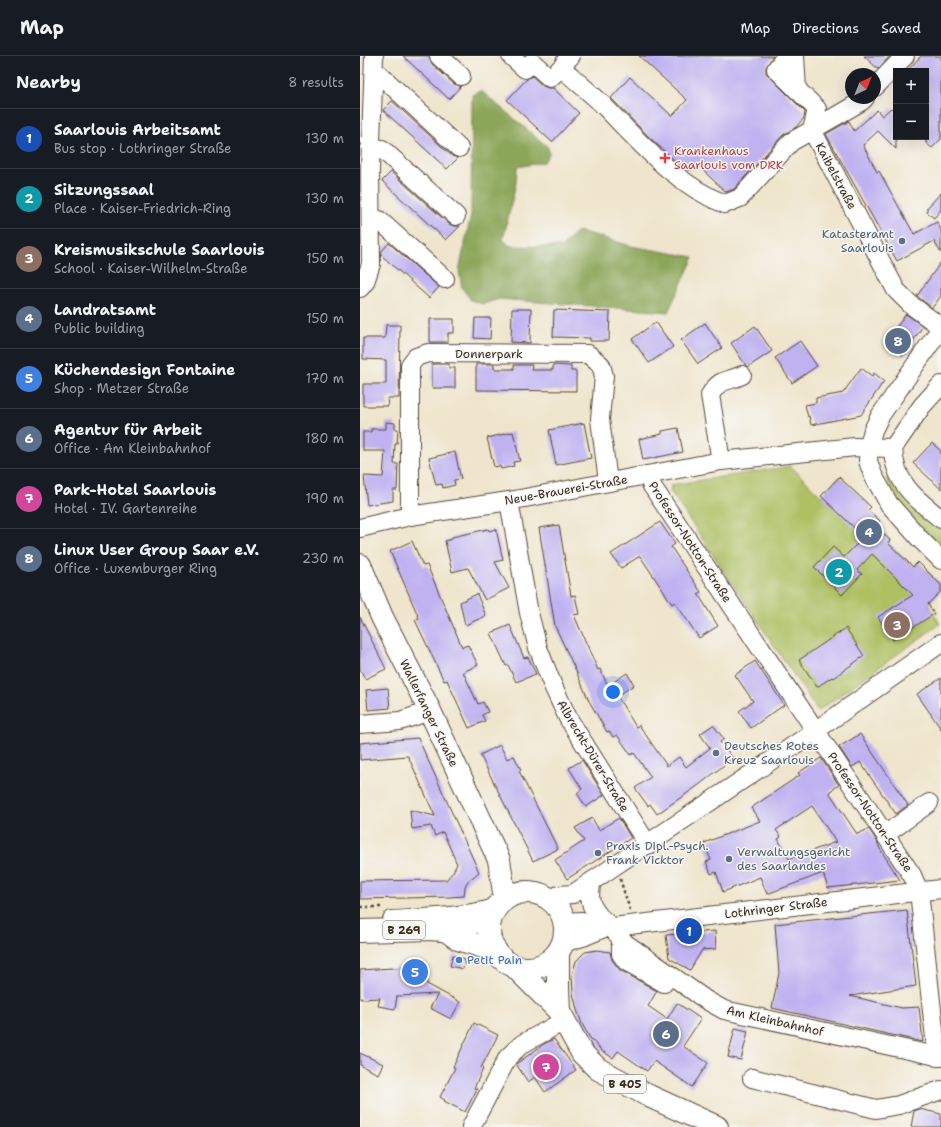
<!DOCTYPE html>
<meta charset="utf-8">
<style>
body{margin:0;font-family:"Shantell Sans",sans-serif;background:#20242c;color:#f1f3f6}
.controls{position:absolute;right:12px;top:12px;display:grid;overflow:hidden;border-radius:0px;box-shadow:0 4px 16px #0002}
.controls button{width:36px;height:36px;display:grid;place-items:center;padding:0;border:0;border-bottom:1px solid #363941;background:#171b24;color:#f1f3f6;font:20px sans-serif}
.compass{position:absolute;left:485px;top:12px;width:36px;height:36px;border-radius:50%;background:#171b24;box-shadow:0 4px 16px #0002;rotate:43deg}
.you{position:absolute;left:253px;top:636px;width:14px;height:14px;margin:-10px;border:3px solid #fff;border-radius:50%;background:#1a73e8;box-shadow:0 0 0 6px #1a73e833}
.badge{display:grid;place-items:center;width:26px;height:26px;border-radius:50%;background:#7c3aed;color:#fff;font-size:13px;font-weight:700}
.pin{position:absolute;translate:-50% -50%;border:2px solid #fff;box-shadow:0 1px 4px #0006}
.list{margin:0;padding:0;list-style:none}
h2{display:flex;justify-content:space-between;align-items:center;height:52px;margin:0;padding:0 16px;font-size:17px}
h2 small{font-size:13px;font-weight:400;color:#9ea1a6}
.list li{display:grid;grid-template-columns:26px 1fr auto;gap:12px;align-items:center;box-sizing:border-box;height:60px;padding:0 16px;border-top:1px solid #363941}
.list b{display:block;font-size:15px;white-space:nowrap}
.list p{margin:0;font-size:13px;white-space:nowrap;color:#9ea1a6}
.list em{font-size:13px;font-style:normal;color:#9ea1a6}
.map{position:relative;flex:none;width:581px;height:1071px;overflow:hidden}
header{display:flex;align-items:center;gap:24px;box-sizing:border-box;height:56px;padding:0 20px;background:#171b24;border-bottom:1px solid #363941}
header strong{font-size:19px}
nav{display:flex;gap:22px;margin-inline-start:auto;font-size:14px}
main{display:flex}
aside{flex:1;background:#171b24}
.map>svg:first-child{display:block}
.green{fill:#afc063;stroke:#757540}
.forest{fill:#8ba659;stroke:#63683c}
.building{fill:#c0b2f1;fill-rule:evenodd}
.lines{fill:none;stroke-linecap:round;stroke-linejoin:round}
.minor-casing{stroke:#564638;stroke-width:20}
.major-casing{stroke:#564638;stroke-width:24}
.path{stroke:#564638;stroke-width:2.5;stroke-dasharray:3 3;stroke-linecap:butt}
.minor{stroke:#fff;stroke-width:18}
.major{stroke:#fff;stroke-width:22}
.health-dot{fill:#e0444e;stroke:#f6f6f2;stroke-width:1.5}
.service-dot{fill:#5c6f8a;stroke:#f6f6f2;stroke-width:1.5}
.shop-dot{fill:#3f7fe0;stroke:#f6f6f2;stroke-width:1.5}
.labels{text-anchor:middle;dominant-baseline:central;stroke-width:3;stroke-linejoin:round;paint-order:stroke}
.shield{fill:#f6f6f2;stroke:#73675e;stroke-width:1}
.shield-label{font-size:11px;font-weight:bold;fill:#3b2a1e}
.health-label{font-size:12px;fill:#be3a42;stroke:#f6f6f2;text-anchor:start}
.street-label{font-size:12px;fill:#3b2a1e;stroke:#f6f6f2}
.service-label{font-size:12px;fill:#4e5e75;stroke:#f6f6f2;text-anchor:start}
.shop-label{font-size:12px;fill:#366cbe;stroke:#f6f6f2;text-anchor:start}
</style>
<header>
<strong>Map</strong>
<nav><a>Map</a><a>Directions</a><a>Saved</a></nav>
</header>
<main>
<aside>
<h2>Nearby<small>8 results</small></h2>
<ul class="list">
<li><span class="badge" style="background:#1a4fb4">1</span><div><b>Saarlouis Arbeitsamt</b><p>Bus stop · Lothringer Straße</p></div><em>130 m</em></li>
<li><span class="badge" style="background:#0f9aa8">2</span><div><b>Sitzungssaal</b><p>Place · Kaiser-Friedrich-Ring</p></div><em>130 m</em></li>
<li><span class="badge" style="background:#8d6e63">3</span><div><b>Kreismusikschule Saarlouis</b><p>School · Kaiser-Wilhelm-Straße</p></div><em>150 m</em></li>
<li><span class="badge" style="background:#5c6f8a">4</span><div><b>Landratsamt</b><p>Public building</p></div><em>150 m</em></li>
<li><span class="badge" style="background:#3f7fe0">5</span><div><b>Küchendesign Fontaine</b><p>Shop · Metzer Straße</p></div><em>170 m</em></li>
<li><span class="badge" style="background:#5c6f8a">6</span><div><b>Agentur für Arbeit</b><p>Office · Am Kleinbahnhof</p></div><em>180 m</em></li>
<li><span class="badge" style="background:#d1479c">7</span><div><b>Park-Hotel Saarlouis</b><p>Hotel · IV. Gartenreihe</p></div><em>190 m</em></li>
<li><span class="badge" style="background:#5c6f8a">8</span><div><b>Linux User Group Saar e.V.</b><p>Office · Luxemburger Ring</p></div><em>230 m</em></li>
</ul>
</aside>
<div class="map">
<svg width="581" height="1071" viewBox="0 0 581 1071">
<rect width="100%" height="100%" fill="#f6f6f2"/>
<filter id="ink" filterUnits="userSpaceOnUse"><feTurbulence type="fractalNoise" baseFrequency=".025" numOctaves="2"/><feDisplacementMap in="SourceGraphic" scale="8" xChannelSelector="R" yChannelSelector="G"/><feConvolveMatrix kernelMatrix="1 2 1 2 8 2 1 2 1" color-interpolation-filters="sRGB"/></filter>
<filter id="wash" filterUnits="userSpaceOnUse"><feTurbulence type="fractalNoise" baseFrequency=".012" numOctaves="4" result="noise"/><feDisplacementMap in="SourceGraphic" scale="16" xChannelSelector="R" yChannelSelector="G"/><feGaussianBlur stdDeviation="0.9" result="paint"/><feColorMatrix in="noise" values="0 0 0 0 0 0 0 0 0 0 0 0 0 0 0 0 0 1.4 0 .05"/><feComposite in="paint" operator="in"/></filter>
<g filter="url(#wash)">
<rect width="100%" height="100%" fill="#efe5cc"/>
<!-- green -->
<g class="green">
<path d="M431 410 461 440 479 421 511 451 508 454 520 465 515 470 530 484 528 487 553 511 558 506 581 529V535L568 548 580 568 458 655 310 435 311 429Z"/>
<path d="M531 421 581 471V493L540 448 526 423Z"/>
</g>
<!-- forest -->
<path class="forest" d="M121 35 188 91 189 98 184 106 157 111 156 127 143 184 150 190 202 191 217 175 234 179 271 190 334 201 308 256 139 243 123 248 111 244 102 232 99 215 111 159 112 39Z"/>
<g id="blocks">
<!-- building -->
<g class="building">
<path d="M43 0H69L72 8 94 28 101 30 89 43Z"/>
<path d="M279 0H413L406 11V17L445 56 444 62 436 71 423 79 374 133 366 136 336 108 328 115 320 109 290 82 251 42 270 21 312 60 327 44Z"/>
<path d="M504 0H530L518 13Z"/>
<path d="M561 0H581V83L572 92 566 87V15H547Z"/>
<path d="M172 20 183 30 188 32H193L219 57 192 86 147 44 167 23Z"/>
<path d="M32 45 92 100 98 102 87 113 23 54Z"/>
<path d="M531 52 536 57V93L518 75 503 89 517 116 519 115 554 178 577 166 581 174V197L574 185 537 205 466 78 489 65 494 75 517 54 522 60Z"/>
<path d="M31 116 89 168 94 170H100L86 184 22 125Z"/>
<path d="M581 137V154L574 162 567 156V152Z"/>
<path d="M29 187 79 231 69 242 21 199V196Z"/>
<path d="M581 206V240L572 252 557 240Z"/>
<path d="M152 253H171L170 287 151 286Z"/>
<path d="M194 254 250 256 249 285H230V282L193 281Z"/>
<path d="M546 258 563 270 543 299 525 287Z"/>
<path d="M115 262H131L130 283 114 282Z"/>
<path d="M70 263H94V277H88V286H70Z"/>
<path d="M296 266 313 291 289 307 272 283Z"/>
<path d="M345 267 362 292 338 308 321 284Z"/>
<path d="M26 269H40L39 342H27L28 350H3V328H26V304L3 303V282H25Z"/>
<path d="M395 270 412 295 388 311 386 310 371 287Z"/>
<path d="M440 285 457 310 432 327 415 302Z"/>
<path d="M72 308H89V312H95V332H72Z"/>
<path d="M116 308H134V313H154V309H172L171 314H193V309L211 310V315H216V335L116 334Z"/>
<path d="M501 312 512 320 514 317 524 325 501 359 451 369 449 360 448 361 445 349 456 347V342L483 337Z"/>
<path d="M26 366 35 367V373H38L37 388H35L34 408H38L37 434H33V445L7 449 4 420 23 421 25 395H3V376H11V373H26Z"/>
<path d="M224 367 231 402 196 409 189 374Z"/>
<path d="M318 372 323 396 283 404 279 383 302 378V375Z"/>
<path d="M153 376 160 405 153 406 154 410 141 413 140 410 134 411 127 382Z"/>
<path d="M572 387 581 395V433L553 407Z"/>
<path d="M95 396 101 423 94 424 95 429 83 432 82 428 76 429 69 402Z"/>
<path d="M479 421 511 451 508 454 520 465 515 470 530 484 528 487 553 511 558 506 581 529V535L568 548 574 558 533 584 518 561 553 539 512 498 497 514 502 518 482 539 454 511 473 491 484 501 504 481 461 440Z"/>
<path d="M300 466 315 488 311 491 341 536 338 538 358 570 339 582 315 546 312 548 280 500 261 512 251 498Z"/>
<path d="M199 469 211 540 215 539 219 558 214 559 238 614 240 613 248 630 267 617 274 629 257 640 276 671 279 669 307 710 319 701 326 711 350 692 340 678 353 669 364 683 360 686 373 702 339 729 297 758 290 748 288 750 275 732 291 721 274 697 271 699 257 679 253 681 249 675 247 676 229 645 216 615 195 570 179 472Z"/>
<path d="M128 473 129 475 136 473 143 504 135 506 149 532 125 544 108 512 92 516 85 485 92 483V481Z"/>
<path d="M52 485 63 510 67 509 102 591 108 589 118 609 103 616 118 648 123 646 128 656 122 659 125 665 109 672 87 624 84 625 55 564 59 562 30 495Z"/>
<path d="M117 538 126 560 105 569 100 546Z"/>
<path d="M0 561 26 613 5 623 0 613Z"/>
<path d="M150 569 164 602 168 601 176 618 156 626 148 609 146 610 131 577Z"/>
<path d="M486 572 504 600 473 622 472 621 457 631 439 604Z"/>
<path d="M395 605 424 649 391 672 379 655 393 645 375 619Z"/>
<path d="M581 622V673L557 638Z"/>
<path d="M28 632 30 652 8 654 6 634Z"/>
<path d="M500 678 548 749 536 758 500 706 492 711 479 691Z"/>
<path d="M58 682 119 816 107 826 105 831 104 840 90 841 0 843V825L86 824 93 816 97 808 83 776 75 780 71 770 52 773 50 754 75 760 48 700 0 704V687Z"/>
<path d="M140 689 147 703 154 700 161 714 159 715 198 793 173 805 120 699Z"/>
<path d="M461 702 479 729 469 736 497 778 509 773 517 785 520 793 540 824 468 832 463 817 407 838 400 821 363 836 356 816 351 818 346 806 351 804 344 787 400 765 391 752 440 719 438 717ZM452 750 476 786 429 803 418 783 421 781 416 774Z"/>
<path d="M222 704 244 739 226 751 217 737 222 733 209 712Z"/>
<path d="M232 762 239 774 259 762 271 782 207 823 195 804 224 785 215 772Z"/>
<path d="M547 854 556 930 490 940 542 952 559 951 563 986 412 952 419 917 415 868Z"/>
<path d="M355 875 356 893 342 894 330 914 309 902 306 879Z"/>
<path d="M237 894 250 896 252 904 260 914 297 935 288 950 307 963 317 947 341 963 323 990 348 1007 332 1031 294 1005 287 1015 258 995 253 1002 242 995 230 982 222 968 217 954 213 937 212 919 216 905 225 896Z"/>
<path d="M93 899 105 903 103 913 90 910Z"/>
<path d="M66 910 67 928 100 946 91 963 70 952 78 938 37 940 35 953 18 950 20 942 0 943V914Z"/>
<path d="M114 967 138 979 121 1012 123 1013 114 1032 117 1033 105 1056 84 1045 85 1044 80 1041 95 1012 93 1011Z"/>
<path d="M375 972 388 975 381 1004 368 1001Z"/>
<path d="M194 983 216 1014 185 1036 175 1021 168 1026 156 1008 184 988Z"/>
<path d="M0 997 23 1008 18 1018 0 1009Z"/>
<path d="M560 1053 581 1058V1071H551L554 1055Z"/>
</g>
</g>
</g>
<g filter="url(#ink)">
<use href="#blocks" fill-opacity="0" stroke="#564638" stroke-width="1"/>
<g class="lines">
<defs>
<g id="minor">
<path d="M79 0 101 20"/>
<path d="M151 0 165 13 172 6 190 22 203 10"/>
<path d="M211 0 205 6 203 13C215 24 228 35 240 46 278 84 314 128 365 148L380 142 431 86 452 74 457 53 416 13 426 0"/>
<path d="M435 0 437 34"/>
<path d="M14 17 19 18 99 92"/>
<path d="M515 31 545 0"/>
<path d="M505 42 502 45 452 74 536 234 551 249 581 271"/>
<path d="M11 92 22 93 96 160"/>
<path d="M11 163 19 164 85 223"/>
<path d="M0 232 5 226 11 208 10 114 14 0"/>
<path d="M581 272 520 360 513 374 509 390 508 405 513 419 529 448 560 483 581 504"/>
<path d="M533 392C534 427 556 443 581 463"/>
<path d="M533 392 562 350 581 329"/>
<path d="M361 405 350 339C361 321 366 327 382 319"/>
<path d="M287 419 292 430 552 819 559 835 577 1001"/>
<path d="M149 445 169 557 178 592 193 630 208 662 288 789"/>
<path d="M50 460V309L56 301 68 297 228 298 241 309 244 320 240 363 248 426"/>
<path d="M0 472 50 460 149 445 361 405 495 391 533 392"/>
<path d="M0 668 40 665 70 655"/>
<path d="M526 778 569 747"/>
<path d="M231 826 230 841 232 850 239 860 251 871 265 887 346 944 364 954 581 1001"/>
<path d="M190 843 199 839 213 838 455 675 581 587"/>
<path d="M32 864C67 862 102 861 136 852"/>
<path d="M205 866 222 865 244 872"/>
<path d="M261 882V898L266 905 304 927"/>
<path d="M203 887 223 881 244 872 581 833"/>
<path d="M392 1022 516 1053 539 1049 581 1034"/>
<path d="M111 1071 148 1001 162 988 204 965"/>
</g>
<g id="major">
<path d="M0 509 22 561 70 655 139 804 145 843"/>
<circle cx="167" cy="874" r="38"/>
<path d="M0 875 70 873 82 874 87 875 98 883 136 895"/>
<path d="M87 875 100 868 130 864"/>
<path d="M198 896V932L199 955"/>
<path d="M154 910 199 955 222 997 238 1013 289 1040 357 1071"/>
</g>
</defs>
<!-- minor casing -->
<use href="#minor" class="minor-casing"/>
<!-- major casing -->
<use href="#major" class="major-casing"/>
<!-- path -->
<g class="path">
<path d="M260 823 270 854"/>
<path d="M0 851H23"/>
</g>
<!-- minor -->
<use href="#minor" class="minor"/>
<!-- major -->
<use href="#major" class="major"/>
</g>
</g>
<!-- markers -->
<path class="health-dot" d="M303 96h4v4h4v4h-4v4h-4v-4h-4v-4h4z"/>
<g class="service-dot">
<circle cx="542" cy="185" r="4"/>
<circle cx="356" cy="697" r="4"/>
<circle cx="238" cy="797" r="4"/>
<circle cx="369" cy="803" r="4"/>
</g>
<circle class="shop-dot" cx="99" cy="904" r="4"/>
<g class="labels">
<!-- shield labels -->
<g class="shield">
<rect x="23" y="865" width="42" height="18" rx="3"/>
<rect x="244" y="1019" width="42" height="18" rx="3"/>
</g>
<g class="shield-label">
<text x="44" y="874">B 269</text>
<text x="265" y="1028">B 405</text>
</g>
<!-- health labels -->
<g class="health-label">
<text x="314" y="95">Krankenhaus<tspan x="314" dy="14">Saarlouis vom DRK</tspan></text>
</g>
<!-- street labels -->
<g class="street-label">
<text transform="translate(476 120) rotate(62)">Kaibelstraße</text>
<text x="129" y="298">Donnerpark</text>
<text transform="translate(206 434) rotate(-10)">Neue-Brauerei-Straße</text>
<text transform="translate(330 486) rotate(57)">Professor-Notton-Straße</text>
<text transform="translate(69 657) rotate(64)">Wallerfanger Straße</text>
<text transform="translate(233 700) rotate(59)">Albrecht-Dürer-Straße</text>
<text transform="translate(510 756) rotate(56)">Professor-Notton-Straße</text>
<text transform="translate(416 852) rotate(-7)">Lothringer Straße</text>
<text transform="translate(415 965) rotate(13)">Am Kleinbahnhof</text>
</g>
<!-- service labels -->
<g class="service-label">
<text x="534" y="178" text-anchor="end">Katasteramt<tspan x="534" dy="14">Saarlouis</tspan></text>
<text x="364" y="690">Deutsches Rotes<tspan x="364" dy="14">Kreuz Saarlouis</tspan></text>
<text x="246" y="790">Praxis Dipl.-Psych.<tspan x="246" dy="14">Frank Vicktor</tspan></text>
<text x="377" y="796">Verwaltungsgericht<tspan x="377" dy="14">des Saarlandes</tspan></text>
</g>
<!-- shop labels -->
<g class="shop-label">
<text x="107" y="904">Petit Pain</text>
</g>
</g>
</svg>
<div class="controls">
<button>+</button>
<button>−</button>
</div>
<svg class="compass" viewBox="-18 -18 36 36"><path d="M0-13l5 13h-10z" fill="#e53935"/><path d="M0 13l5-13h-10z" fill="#9ea1a6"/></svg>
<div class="you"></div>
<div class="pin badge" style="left:329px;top:875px;background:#1a4fb4">1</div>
<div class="pin badge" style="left:479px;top:516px;background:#0f9aa8">2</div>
<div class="pin badge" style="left:537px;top:569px;background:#8d6e63">3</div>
<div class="pin badge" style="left:509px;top:476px;background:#5c6f8a">4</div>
<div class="pin badge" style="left:55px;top:916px;background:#3f7fe0">5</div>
<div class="pin badge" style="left:306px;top:978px;background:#5c6f8a">6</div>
<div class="pin badge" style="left:186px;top:1011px;background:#d1479c">7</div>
<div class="pin badge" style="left:538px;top:285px;background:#5c6f8a">8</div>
</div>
</main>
